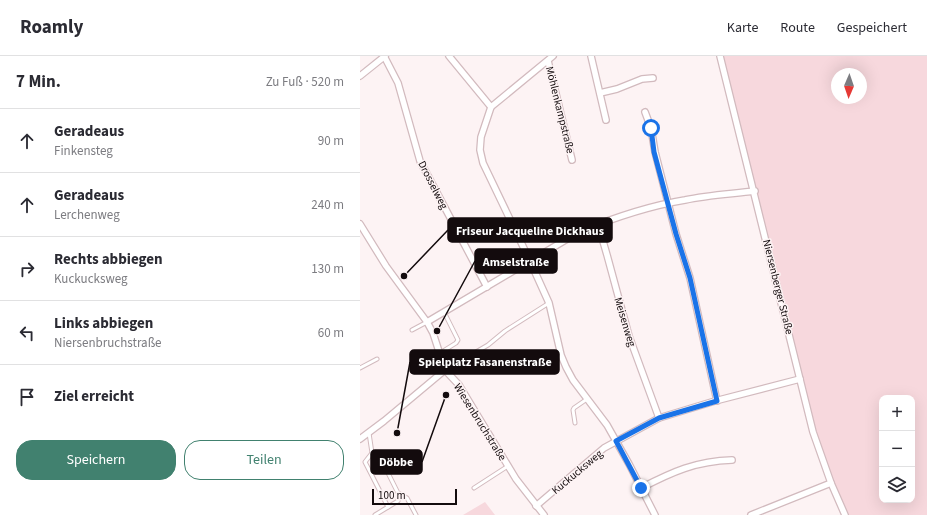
<!DOCTYPE html>
<html lang="de">
<meta charset="utf-8">
<style>
body{margin:0;font-family:"Source Sans 3",sans-serif;background:#f2f2f3;color:#2b2b33}
.controls{position:absolute;right:12px;bottom:12px;display:grid;overflow:hidden;border-radius:8px;box-shadow:0 4px 16px #0002}
.controls button{width:36px;height:36px;display:grid;place-items:center;padding:0;border:0;border-bottom:1px solid #e1e1e2;background:#fff;color:#2b2b33;font:20px sans-serif}
.compass{position:absolute;left:471px;top:12px;width:36px;height:36px;border-radius:50%;background:#fff;box-shadow:0 4px 16px #0002;rotate:182deg}
.scale{position:absolute;left:12px;bottom:10px;width:85px;box-sizing:border-box;padding-left:4px;border:2px solid #130b0d;border-top:0;font-size:11px;line-height:14px;white-space:nowrap;color:#130b0d;-webkit-text-stroke:3px #fdf3f4;paint-order:stroke}
.stop{position:absolute;width:12px;height:12px;margin:-9px;border:3px solid #1a73e8;border-radius:50%;background:#fff}
.stop.end{background:#1a73e8;border-color:#fff;box-shadow:0 1px 4px #0008}
.list{margin:0;padding:0;list-style:none}
h2{display:flex;justify-content:space-between;align-items:center;height:52px;margin:0;padding:0 16px;font-size:17px}
h2 small{font-size:13px;font-weight:400;color:#7c7c81}
.list li{display:grid;grid-template-columns:26px 1fr auto;gap:12px;align-items:center;box-sizing:border-box;height:64px;padding:0 16px;border-top:1px solid #e1e1e2}
.list b{display:block;font-size:15px;white-space:nowrap}
.list p{margin:0;font-size:13px;white-space:nowrap;color:#7c7c81}
.list em{font-size:13px;font-style:normal;color:#7c7c81}
.actions{display:flex;gap:8px;padding:12px 16px}
.actions a{flex:1;padding:9px 0;border:1px solid #41816f;border-radius:16px;text-align:center;font-size:14px;color:#41816f}
.actions .main{background:#41816f;color:#fff}
.icon{flex:none;width:22px;height:22px;fill:none;stroke:currentColor;stroke-width:2;stroke-linecap:round;stroke-linejoin:round}
.map{position:relative;flex:none;width:567px;height:459px;overflow:hidden}
header{display:flex;align-items:center;gap:24px;box-sizing:border-box;height:56px;padding:0 20px;background:#fff;border-bottom:1px solid #e1e1e2}
header strong{font-size:19px}
nav{display:flex;gap:22px;margin-inline-start:auto;font-size:14px}
main{display:flex}
aside{flex:1;background:#fff}
.map>svg:first-child{display:block}
.green{fill:#f7d8dd;fill-rule:evenodd}
.lines{fill:none;stroke-linecap:round;stroke-linejoin:round}
.service-casing{stroke:#d2babe;stroke-width:5}
.minor-casing{stroke:#d2babe;stroke-width:8}
.service{stroke:#fff;stroke-width:3}
.minor{stroke:#fff;stroke-width:5.5}
.route{stroke:#1a73e8;stroke-width:5}
.labels{text-anchor:middle;dominant-baseline:central;stroke-width:3;stroke-linejoin:round;paint-order:stroke}
.street-label{font-size:11px;fill:#130b0d;stroke:#fdf3f4}
.leader{fill:none;stroke:#130b0d;stroke-width:1.5}
.callout-dot{fill:#130b0d;stroke:#fdf3f4;stroke-width:1.5}
.callout{fill:#130b0d;stroke:#130b0d;stroke-width:1.5}
.callout-label{font-size:12px;text-anchor:middle;font-weight:bold;fill:#fff}
</style>
<header>
<strong>Roamly</strong>
<nav><a>Karte</a><a>Route</a><a>Gespeichert</a></nav>
</header>
<main>
<aside>
<h2>7 Min.<small>Zu Fuß · 520 m</small></h2>
<ul class="list">
<li><svg class="icon" aria-label="ahead" viewBox="0 0 24 24"><path d="M12 20V5M6 11l6-6 6 6"/></svg><div><b>Geradeaus</b><p>Finkensteg</p></div><em>90 m</em></li>
<li><svg class="icon" aria-label="ahead" viewBox="0 0 24 24"><path d="M12 20V5M6 11l6-6 6 6"/></svg><div><b>Geradeaus</b><p>Lerchenweg</p></div><em>240 m</em></li>
<li><svg class="icon" aria-label="right" viewBox="0 0 24 24"><path d="M7 20v-9h11M14 6l5 5-5 5"/></svg><div><b>Rechts abbiegen</b><p>Kuckucksweg</p></div><em>130 m</em></li>
<li><svg class="icon" aria-label="left" viewBox="0 0 24 24"><path d="M17 20v-9H6M10 6l-5 5 5 5"/></svg><div><b>Links abbiegen</b><p>Niersenbruchstraße</p></div><em>60 m</em></li>
<li><svg class="icon" aria-label="arrive" viewBox="0 0 24 24"><path d="M6 21V4h12l-3 4 3 4H6"/></svg><div><b>Ziel erreicht</b></div></li>
</ul>
<div class="actions"><a class="main">Speichern</a><a>Teilen</a></div>
</aside>
<div class="map">
<svg width="567" height="459" viewBox="0 0 567 459">
<rect width="100%" height="100%" fill="#fdf3f4"/>
<!-- green -->
<g class="green">
<path d="M362 0H567V459H487L472 424 439 323ZM477 18H501V42H477ZM522 342H552V444H522Z"/>
<path d="M125 446 135 459H103Z"/>
</g>
<g class="lines">
<defs>
<g id="service">
<path d="M52 274 67 266"/>
<path d="M80 297 96 287 98 284 84 256"/>
<path d="M0 312 17 303"/>
<path d="M85 314 128 289 145 275 189 247"/>
<path d="M215 367 213 354 214 352 227 343"/>
<path d="M9 377 12 397 5 406 28 451 15 459"/>
<path d="M12 397 22 405 38 437 47 442 56 459"/>
<path d="M114 432 148 410"/>
<path d="M28 451 38 445 40 438"/>
</g>
<g id="minor">
<path d="M24 0 38 27 60 105 127 231"/>
<path d="M89 0 131 51"/>
<path d="M193 0 131 51 121 81 120 94 123 107 170 205 189 247 201 299 206 311 213 324 247 369 269 408 295 459"/>
<path d="M231 0 246 64"/>
<path d="M360 0 453 376 471 427 485 459"/>
<path d="M188 5 212 104"/>
<path d="M0 20 25 0"/>
<path d="M240 37 257 33 282 23 293 22"/>
<path d="M285 56 291 72 295 96 316 178 330 222 357 345"/>
<path d="M0 168 26 210 67 266 73 277 85 314 99 329 156 423 184 459"/>
<path d="M238 168 247 199 269 280 299 362"/>
<path d="M67 266 219 176C253 162 288 150 325 144 348 139 371 138 395 135"/>
<path d="M0 383 24 365 85 314"/>
<path d="M281 432C312 416 336 405 372 404"/>
<path d="M176 450 244 392 299 362 355 345 440 323"/>
<path d="M391 459 471 427"/>
</g>
</defs>
<!-- service casing -->
<use href="#service" class="service-casing"/>
<!-- minor casing -->
<use href="#minor" class="minor-casing"/>
<!-- service -->
<use href="#service" class="service"/>
<!-- minor -->
<use href="#minor" class="minor"/>
</g>
<g class="lines">
<!-- route -->
<path class="route" d="M281 432 256 385 299 362 357 345 330 222 316 178 294 96 291 72"/>
</g>
<g class="labels">
<!-- street labels -->
<g class="street-label">
<text transform="translate(200 54) rotate(76)">Möhlenkampstraße</text>
<text transform="translate(73 129) rotate(63)">Drosselweg</text>
<text transform="translate(418 231) rotate(76)">Niersenberger Straße</text>
<text transform="translate(265 266) rotate(73)">Meisenweg</text>
<text transform="translate(120 366) rotate(58)">Wiesenbruchstraße</text>
<text transform="translate(217 416) rotate(-40)">Kuckucksweg</text>
</g>
</g>
<!-- callouts -->
<path class="leader" d="M44 220L88 174M77 275L115 205M37 377L50 306M86 339L62 406"/>
<g class="callout-dot">
<circle cx="44" cy="220" r="4"/>
<circle cx="77" cy="275" r="4"/>
<circle cx="37" cy="377" r="4"/>
<circle cx="86" cy="339" r="4"/>
</g>
<g class="callout">
<rect x="88" y="162" width="164" height="24" rx="4"/>
<rect x="115" y="193" width="82" height="24" rx="4"/>
<rect x="50" y="294" width="149" height="24" rx="4"/>
<rect x="11" y="394" width="51" height="24" rx="4"/>
</g>
<g class="callout-label">
<text x="170" y="179">Friseur Jacqueline Dickhaus</text>
<text x="156" y="210">Amselstraße</text>
<text x="125" y="310">Spielplatz Fasanenstraße</text>
<text x="36" y="410">Döbbe</text>
</g>
</svg>
<div class="controls">
<button>+</button>
<button>−</button>
<button><svg class="icon" aria-label="layers" viewBox="0 0 24 24"><path d="M12 4l9 5-9 5-9-5zM3 14l9 5 9-5"/></svg></button>
</div>
<svg class="compass" viewBox="-18 -18 36 36"><path d="M0-13l5 13h-10z" fill="#e53935"/><path d="M0 13l5-13h-10z" fill="#7c7c81"/></svg>
<div class="scale">100 m</div>
<div class="stop" style="left:291px;top:72px"></div>
<div class="stop end" style="left:281px;top:432px"></div>
</div>
</main>
